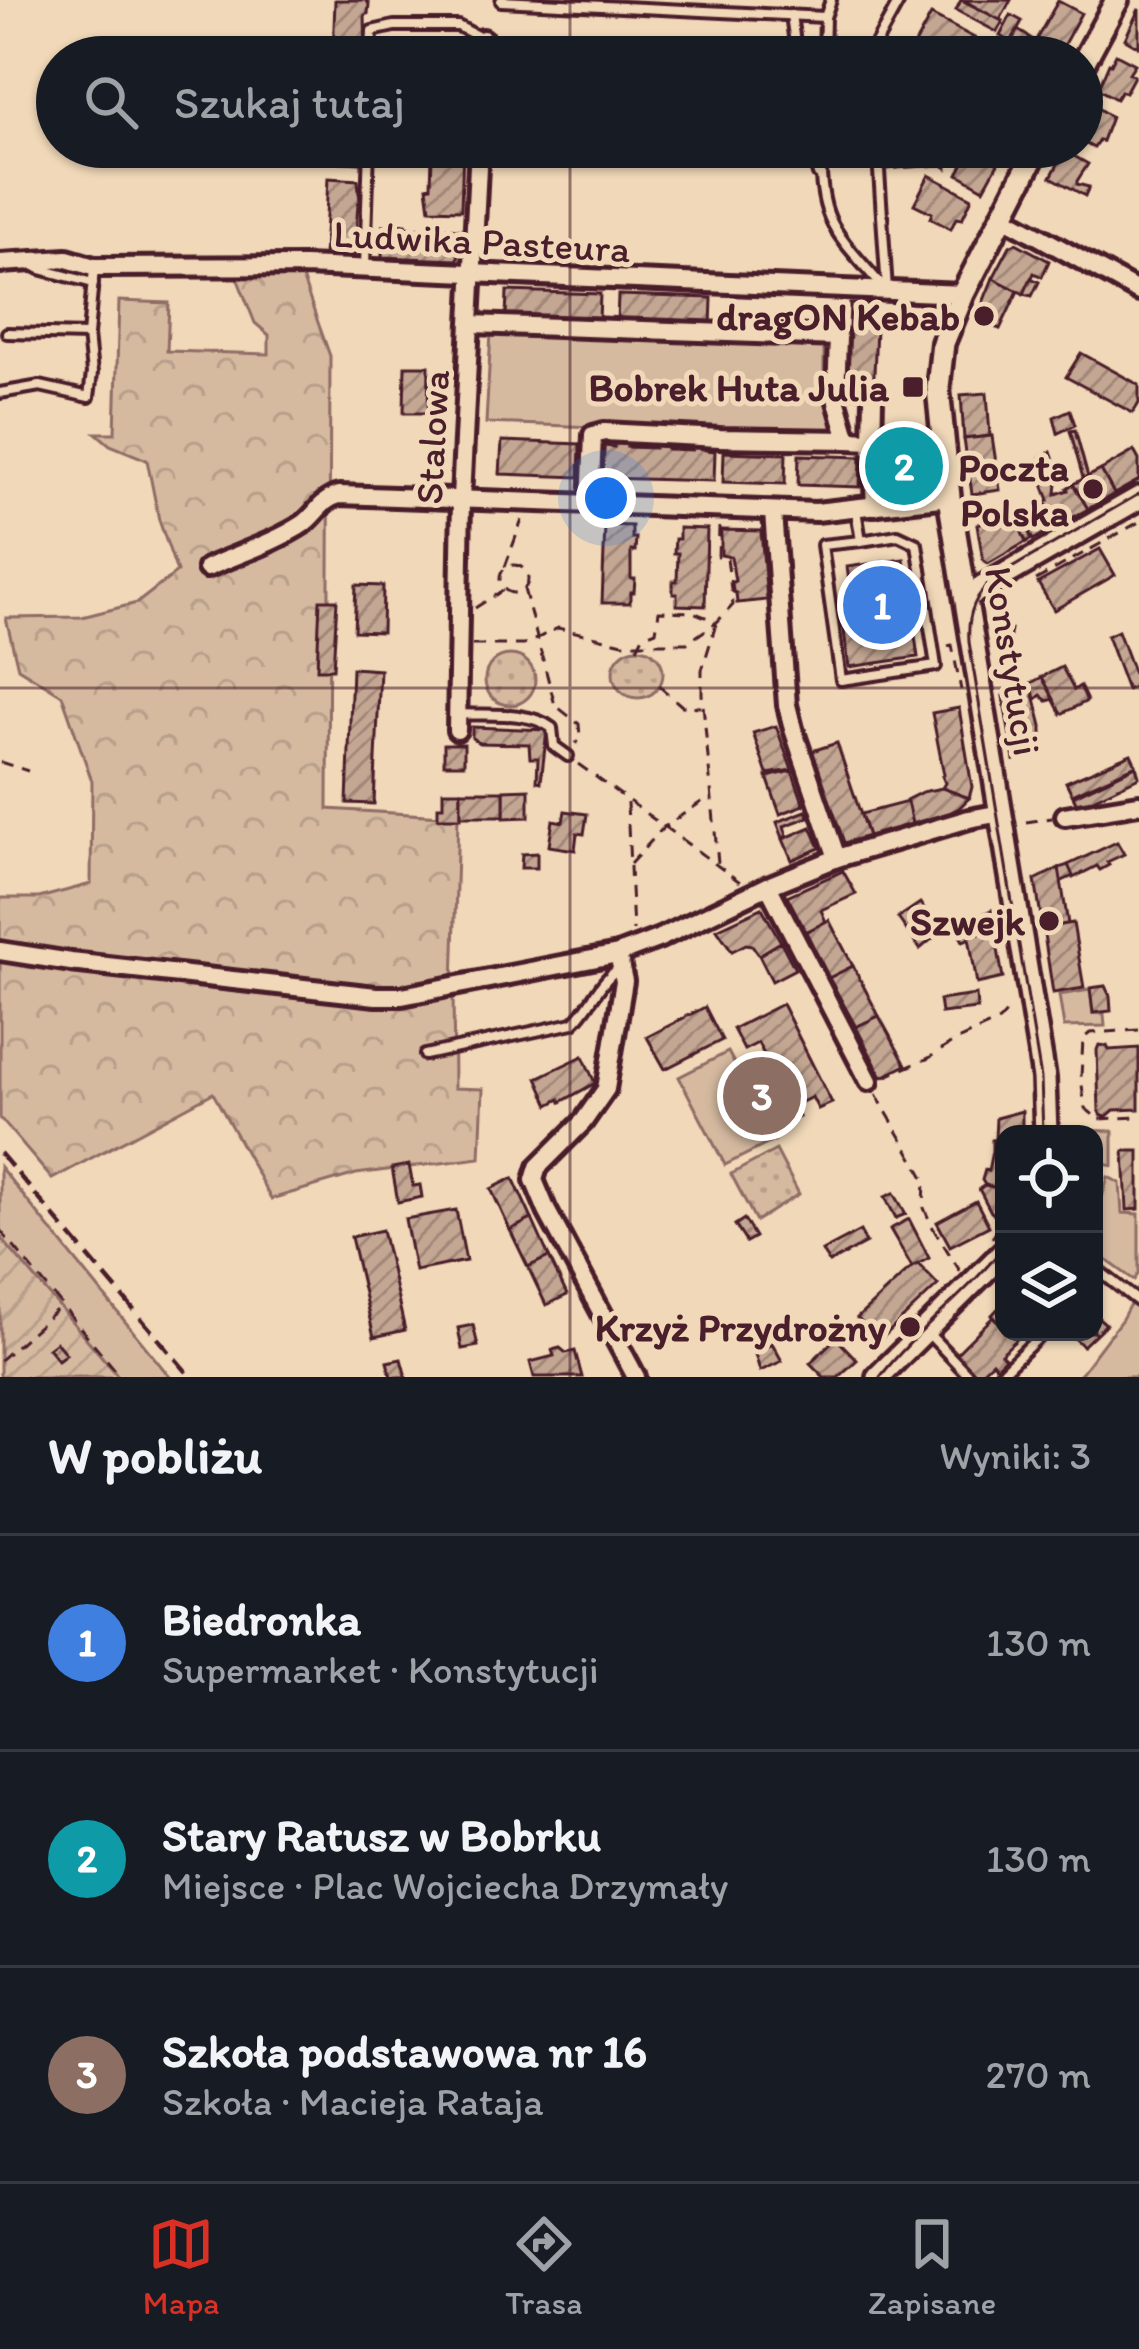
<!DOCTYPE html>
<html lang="pl">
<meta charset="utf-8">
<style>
body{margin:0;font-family:Itim,sans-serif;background:#20242c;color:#f1f3f6}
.controls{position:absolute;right:36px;bottom:36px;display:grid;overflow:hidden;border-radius:24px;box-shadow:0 3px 9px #0004}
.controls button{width:108px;height:108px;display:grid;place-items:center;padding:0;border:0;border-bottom:3px solid #363941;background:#171b24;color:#f1f3f6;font:60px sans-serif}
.you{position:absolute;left:606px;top:498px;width:42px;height:42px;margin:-30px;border:9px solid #fff;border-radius:50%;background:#1a73e8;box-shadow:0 0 0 18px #1a73e833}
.badge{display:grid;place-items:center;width:78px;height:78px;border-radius:50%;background:#d93025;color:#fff;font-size:39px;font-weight:700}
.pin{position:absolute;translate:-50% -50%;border:6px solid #fff;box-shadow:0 3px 12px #0006}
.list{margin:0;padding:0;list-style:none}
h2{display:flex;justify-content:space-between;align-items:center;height:156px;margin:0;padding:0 48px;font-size:51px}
h2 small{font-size:39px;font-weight:400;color:#9ea1a6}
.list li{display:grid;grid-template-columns:78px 1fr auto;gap:36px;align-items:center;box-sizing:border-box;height:216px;padding:0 48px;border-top:3px solid #363941}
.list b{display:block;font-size:45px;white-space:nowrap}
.list p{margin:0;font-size:39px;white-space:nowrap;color:#9ea1a6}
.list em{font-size:39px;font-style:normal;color:#9ea1a6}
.icon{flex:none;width:66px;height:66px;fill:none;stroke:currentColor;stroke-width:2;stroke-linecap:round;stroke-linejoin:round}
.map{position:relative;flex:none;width:1139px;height:1377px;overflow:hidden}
.search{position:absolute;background:#171b24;box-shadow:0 3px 9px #0004;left:36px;right:36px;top:36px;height:132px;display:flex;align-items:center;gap:30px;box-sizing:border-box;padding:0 42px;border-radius:66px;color:#9ea1a6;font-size:45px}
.sheet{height:804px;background:#171b24}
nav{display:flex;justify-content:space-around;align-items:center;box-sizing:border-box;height:168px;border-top:3px solid #363941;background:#171b24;font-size:33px;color:#9ea1a6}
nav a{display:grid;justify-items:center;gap:6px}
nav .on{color:#d93025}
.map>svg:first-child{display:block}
.grass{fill:#d5baa0;stroke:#906c66;stroke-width:3}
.forest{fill:url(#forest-crowns);stroke:#906c66;stroke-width:3}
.park{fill:url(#park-dots);stroke:#906c66;stroke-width:3}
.garden{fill:url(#garden-furrows);stroke:#906c66;stroke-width:3}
.building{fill:url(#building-hatch);stroke:#4a1f2b;stroke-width:3}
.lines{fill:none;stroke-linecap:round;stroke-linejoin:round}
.service-casing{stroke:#4a1f2b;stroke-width:16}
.minor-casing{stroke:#4a1f2b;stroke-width:26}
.tertiary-casing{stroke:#4a1f2b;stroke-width:30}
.path{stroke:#4a1f2b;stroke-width:3;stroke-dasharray:12 9;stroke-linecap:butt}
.service{stroke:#f0d8b8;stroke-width:8}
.minor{stroke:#f0d8b8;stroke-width:16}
.tertiary{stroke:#f0d8b8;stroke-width:21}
.tram{stroke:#4a1f2b;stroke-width:3}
.rail{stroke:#4a1f2b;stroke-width:4.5;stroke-dasharray:18 9;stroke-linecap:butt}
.grid{fill:none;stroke:#4a1f2b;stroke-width:3;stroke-opacity:0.55}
.poi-dot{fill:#4a1f2b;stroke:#f0d8b8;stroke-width:4.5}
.labels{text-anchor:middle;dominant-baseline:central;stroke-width:10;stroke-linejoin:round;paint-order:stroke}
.street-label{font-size:39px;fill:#4a1f2b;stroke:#f0d8b8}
.poi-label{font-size:39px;font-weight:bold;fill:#4a1f2b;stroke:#f0d8b8;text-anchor:end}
</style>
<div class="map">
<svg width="1139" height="1377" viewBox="0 0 1139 1377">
<defs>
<pattern id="forest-crowns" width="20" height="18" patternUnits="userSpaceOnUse" patternTransform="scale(3)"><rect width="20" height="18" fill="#d5baa0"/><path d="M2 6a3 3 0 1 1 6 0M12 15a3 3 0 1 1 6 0" fill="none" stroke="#b89f8a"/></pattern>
<pattern id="park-dots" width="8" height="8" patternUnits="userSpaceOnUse" patternTransform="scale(3)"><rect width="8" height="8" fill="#d5baa0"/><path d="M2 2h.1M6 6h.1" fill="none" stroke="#b89f8a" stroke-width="1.8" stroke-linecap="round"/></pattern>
<pattern id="garden-furrows" width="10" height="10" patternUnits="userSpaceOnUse" patternTransform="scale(3)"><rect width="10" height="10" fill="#d5baa0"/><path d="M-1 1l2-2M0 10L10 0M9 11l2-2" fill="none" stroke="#b89f8a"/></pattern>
<pattern id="building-hatch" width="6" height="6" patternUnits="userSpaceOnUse" patternTransform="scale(3)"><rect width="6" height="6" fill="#c4a793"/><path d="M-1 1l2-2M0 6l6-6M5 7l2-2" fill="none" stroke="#a18778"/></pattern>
</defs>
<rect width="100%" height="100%" fill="#f0d8b8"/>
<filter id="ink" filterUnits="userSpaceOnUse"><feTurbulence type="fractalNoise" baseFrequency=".00833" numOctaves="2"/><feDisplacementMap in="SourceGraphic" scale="24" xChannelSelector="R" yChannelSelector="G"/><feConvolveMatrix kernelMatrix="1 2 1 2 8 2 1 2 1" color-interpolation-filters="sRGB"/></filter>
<g filter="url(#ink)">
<!-- grass -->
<g class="grass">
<path d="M491 332 824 344V374L834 402 835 436 486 423Z"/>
<path d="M1090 990 1093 1013 1104 1014 1105 1026 1064 1027 1059 995Z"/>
<path d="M728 1052 775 1140 725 1165 679 1077Z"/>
<path d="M1071 1130 1113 1131V1166L1094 1162V1134H1070Z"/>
<path d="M0 1167 170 1377H119L0 1237Z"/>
<path d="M1108 1177 1120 1183 1122 1213 1139 1214V1273L1134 1280 1094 1251V1210L1098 1211Z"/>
<path d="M1139 1287V1377H1078L1122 1319Z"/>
</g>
<!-- forest -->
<path class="forest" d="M236 275H301L330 356 328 809 458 817 453 986 454 1088 483 1089 480 1158 356 1174 271 1199 213 1093 52 1179 0 1118V898H39L91 884 92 781 62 695 18 668 6 618 82 617 137 603 177 572 159 520 147 460 110 445 96 433H115L119 301 169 303 167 351 269 354V335L255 323Z"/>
<!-- park -->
<g class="park">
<circle cx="638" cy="673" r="25"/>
<circle cx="510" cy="680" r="25"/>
<path d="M776 1150 799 1194 756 1221 731 1174Z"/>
</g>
<!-- garden -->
<path class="garden" d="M0 1237 119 1377H0Z"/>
<!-- building -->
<g class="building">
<path d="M335 0H366L369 4 368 14 365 15 366 57H333Z"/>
<path d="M961 0 1003 21 997 32 956 10Z"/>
<path d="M963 0H1011L1000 20Z"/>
<path d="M1058 1 1081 13 1057 57H1039L1029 52Z"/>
<path d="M1139 9V47L1125 39Z"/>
<path d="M931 15 980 41 972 57H908Z"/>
<path d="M1011 15 1022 21 1011 42 1000 36Z"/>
<path d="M1018 30 1035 41 1029 52 1011 42Z"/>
<path d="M436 45 468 46 467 57H433L436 56Z"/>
<path d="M1116 54 1135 64 1129 73 1134 76 1125 93 1121 91 1116 99 1098 89 1109 63 1111 64Z"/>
<path d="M1090 103 1111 117 1102 141 1099 140 1094 148 1082 142V118L1087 104Z"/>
<path d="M329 147H363L359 151V163L328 161Z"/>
<path d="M429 147H463L461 210 430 209 427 187 431 186 432 156 429 155Z"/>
<path d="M885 147H895L897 168 886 169Z"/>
<path d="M895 147H947V168L942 165 897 168Z"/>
<path d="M973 147H1007L984 189 958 174Z"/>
<path d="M1065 151 1088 164 1077 181V184L1089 187 1085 196 1051 177Z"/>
<path d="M929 175 972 198 962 219 956 218 951 229 930 218 932 213 914 204Z"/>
<path d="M328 178 358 180 360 202 358 203 356 232 359 234V244L355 245V256L324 255Z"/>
<path d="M397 224H406L407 227 436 229 438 226 460 230 458 260 382 257 383 226 394 227Z"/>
<path d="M1016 243 1049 261 1042 277 1034 273 1024 294 993 278 1010 246Z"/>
<path d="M993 278 1018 291 1000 329 976 320Z"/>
<path d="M1031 278 1039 282 1032 296 1024 294Z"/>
<path d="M507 291 600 294 599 321 506 318Z"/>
<path d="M618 295 712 298 711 326 617 322Z"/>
<path d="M850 304H877L873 398 846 397Z"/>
<path d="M1081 353 1139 385V403L1133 413 1066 377Z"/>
<path d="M405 366H429L428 413H404Z"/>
<path d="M987 393 990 436 964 439 961 395Z"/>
<path d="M1070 410 1075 425 1058 433 1054 417Z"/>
<path d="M918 430 925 477 920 483 885 487 881 457 892 456 887 435Z"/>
<path d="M1075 430 1088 477 1083 478 1070 431Z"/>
<path d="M992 436 1000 490 972 494 964 439Z"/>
<path d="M502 441 580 444 579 477 500 474Z"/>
<path d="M614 443 628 444 627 447 654 448V444L667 445V449L692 450V446H705V450L715 451 714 481 603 478 604 446 614 447Z"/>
<path d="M1134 451 1139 460V480L1114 494 1101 470Z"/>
<path d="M724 452 786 454 785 484 723 482Z"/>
<path d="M1051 452 1058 472 1043 475 1041 456Z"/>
<path d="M799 455 861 457 860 487 798 485Z"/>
<path d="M1101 470 1114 494 1088 509 1073 484Z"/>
<path d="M1058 472 1060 482H1057L1056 494 1068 490 1067 488 1073 484 1088 509 1059 525 1045 502 1049 500 1040 476Z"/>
<path d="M1045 502 1059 525 1033 540 1020 513Z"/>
<path d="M1021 515 1032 539 1026 542 1016 519Z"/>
<path d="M1000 517 1003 524 1016 519 1026 542 988 564 983 560 977 524Z"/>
<path d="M605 525 632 526V538H636L635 551H631V579H635L634 592H630V603H602Z"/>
<path d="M679 528 707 529 705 606 677 605V594H673V581H677L678 553H674L675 539H679Z"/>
<path d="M721 530 761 531 767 600 737 603 736 593 733 592 732 582 735 581 731 557 721 555Z"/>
<path d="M1100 549 1115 575 1054 610 1038 583Z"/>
<path d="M904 559 918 657 849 667 843 624 855 622 847 567Z"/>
<path d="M356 585 383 586 382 632 354 631Z"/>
<path d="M320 600H337L333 669H317Z"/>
<path d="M998 628 1011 629 1009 641 997 639Z"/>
<path d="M1118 631 1138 685 1127 690 1107 636Z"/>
<path d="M1062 667 1074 690 1080 686 1087 701 1061 714 1042 677Z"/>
<path d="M352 668 380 670 374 804 347 803Z"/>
<path d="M1042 677 1054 699 1047 701 1041 695 1034 701 1031 683Z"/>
<path d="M1031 683 1042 726V746L1014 760 1003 696Z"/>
<path d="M959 708 972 787 969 798 942 788 945 783 942 776 944 775 932 713Z"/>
<path d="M776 726 792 770 767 774 753 733Z"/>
<path d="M472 727 547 730 541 782 537 781 538 758H530L529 744 479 743 472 738Z"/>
<path d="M837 743 868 836 844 843 812 751Z"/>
<rect x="444" y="744" width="20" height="20"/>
<path d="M1131 754 1136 765 1072 794 1066 782Z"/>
<path d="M1136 766 1139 777 1078 806 1073 796Z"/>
<path d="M792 771 804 805 780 814 767 777Z"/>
<path d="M942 788 969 798 959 808 949 813 912 824 906 800 922 792Z"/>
<path d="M529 789V817L504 818V790Z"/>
<path d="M443 791H461V818H438V806H443Z"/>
<rect x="461" y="791" width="43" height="25"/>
<path d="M907 802 912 824 868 836 861 814Z"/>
<path d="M565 811 587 814 584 834 577 833 575 850 549 846 553 820 563 822Z"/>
<path d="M806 811 809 817 784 826 787 836 783 838 777 822Z"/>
<path d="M811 827 820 848 792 860 783 839Z"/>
<path d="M1117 842 1124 854 1107 862 1109 865 1100 870 1097 866 1073 878 1068 865Z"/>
<path d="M537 853V868H521L522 854Z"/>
<path d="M1068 865 1073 876 1060 882 1059 868Z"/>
<path d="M1059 868 1068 924 1043 928 1035 880Z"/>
<path d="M843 871 856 894 821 910 826 922 806 932 787 896Z"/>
<path d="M920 903 940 932 920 949 898 918Z"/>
<path d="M762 908 781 942 759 955 752 945 746 944 732 951 717 929Z"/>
<path d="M991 910 994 927 963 941 956 928Z"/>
<path d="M829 920 853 966 829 978 806 932Z"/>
<path d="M1073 923 1084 988 1053 993 1043 928Z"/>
<path d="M994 927 1003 978 977 984 969 937Z"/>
<path d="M781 942 795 969 772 981 759 955Z"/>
<path d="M853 966 879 1016 856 1027 829 978Z"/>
<path d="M1105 986 1110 996 1111 1011 1093 1013 1090 988Z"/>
<path d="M976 995 977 1009 941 1013 939 1000Z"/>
<path d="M782 1004 832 1103 818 1109 812 1097 794 1106 799 1117 786 1123 777 1106 788 1101 758 1043 744 1050 733 1029Z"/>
<path d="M705 1007 722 1040 665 1069 647 1037Z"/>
<path d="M879 1016 906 1065 882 1077 856 1027Z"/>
<path d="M1099 1045 1107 1046 1109 1050 1139 1048V1109L1114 1110 1106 1117 1101 1115 1099 1110 1097 1050Z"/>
<path d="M583 1056 595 1083 561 1102 560 1099 549 1105 537 1078Z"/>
<path d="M1022 1111V1134H1004V1141L995 1139 996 1118Z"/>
<path d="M995 1139 1004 1141V1190L985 1185 982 1180 985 1170 988 1171 992 1151V1140Z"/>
<path d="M1124 1151H1139V1209L1127 1210Z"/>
<path d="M409 1165 413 1186 420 1185 422 1197 398 1202 392 1168Z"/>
<path d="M513 1178 532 1219 510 1230 491 1189Z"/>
<path d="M985 1185 1004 1190V1202L998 1217 991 1212 979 1189Z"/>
<path d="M894 1193 906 1214 896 1218 885 1197Z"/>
<path d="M976 1201 989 1226 950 1246 937 1222Z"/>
<path d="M456 1210 466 1261 415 1271 405 1219Z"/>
<path d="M532 1219 549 1257 528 1267 510 1230Z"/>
<path d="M744 1219 755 1237 746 1242 735 1225Z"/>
<path d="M909 1219 929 1258 912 1267 890 1229Z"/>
<path d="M382 1230 405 1330 374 1337 351 1237Z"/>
<path d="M860 1231 866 1243 829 1263 822 1251Z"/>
<path d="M549 1257 567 1295 546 1305 528 1267Z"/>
<path d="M918 1264 938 1285 879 1341 857 1318 912 1267Z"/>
<path d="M1004 1302V1327L992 1315Z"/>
<path d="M1094 1314 1106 1324 1083 1346 1068 1332 1064 1336 1059 1332H1094Z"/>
<path d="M993 1317 1004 1327V1332H1010L1017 1339 1001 1354 1005 1358 996 1367 992 1362 976 1377 954 1356Z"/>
<path d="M473 1325 478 1346 462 1349 458 1328Z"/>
<path d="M836 1338 857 1360 838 1377H824L810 1363Z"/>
<path d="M56 1342 66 1354 58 1360 48 1348Z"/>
<path d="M772 1343 782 1361 760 1371 755 1354Z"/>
<path d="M560 1348 566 1353 575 1351 582 1377H534L530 1362 554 1356 552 1350Z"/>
<path d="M401 1359 406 1377H391L387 1362Z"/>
</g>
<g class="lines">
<defs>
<g id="service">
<path d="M501 1 825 17 824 57"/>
<path d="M791 15 797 57"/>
<path d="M825 17 831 0"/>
<path d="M869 56 900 0"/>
<path d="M371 57 372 31 394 26H458L483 39"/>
<path d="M810 147 818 174"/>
<path d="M821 147C818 222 835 232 882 286"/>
<path d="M879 171 887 290"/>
<path d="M31 264 40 269 93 283"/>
<path d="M365 267 369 147"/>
<path d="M7 333 88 335"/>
<path d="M0 393 40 386 89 397 92 373 88 335 94 268"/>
<path d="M856 510 861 541 898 535 917 544 936 666 841 680 822 545 861 541"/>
<path d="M459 714C488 716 529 710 552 728L554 746 568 756"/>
<path d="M425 1055 573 1023C591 1007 599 980 620 968"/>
<path d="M1094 1267 1139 1302"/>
<path d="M927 1332 970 1377"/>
<path d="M997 1377 1044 1332"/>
</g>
<g id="minor">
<path d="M482 57 483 39"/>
<path d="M1002 216 1139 292"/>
<path d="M0 263 67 259 94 267 304 266 963 294"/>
<path d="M471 324 838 337 836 398 848 440 720 438 604 432 593 435 590 504"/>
<path d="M848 440 872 441 875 506"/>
<path d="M872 441 873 400"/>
<path d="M773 512 787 705 793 729 837 858"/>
<path d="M207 568C238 554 274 543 303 524 317 514 321 500 339 495L816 512 949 497"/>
<path d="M457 730 461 498 479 147"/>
<path d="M1065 816 1139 804"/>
<path d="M768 886 869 1081"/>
<path d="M0 951 71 962 376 996H402L618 954 660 938 768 886 837 858 969 819 1001 813"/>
<path d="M618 954 624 981 606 1089 583 1122 538 1167 534 1180 547 1211 636 1377"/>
</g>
<g id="tertiary">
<path d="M1082 65 1117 0"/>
<path d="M1038 147 963 294 943 343 938 388 949 497 1044 1078 1046 1134"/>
<path d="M966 597 1139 498"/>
<path d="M878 1377 1004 1252"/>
</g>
</defs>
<!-- service casing -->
<use href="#service" class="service-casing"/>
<!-- minor casing -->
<use href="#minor" class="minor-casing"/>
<!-- tertiary casing -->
<use href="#tertiary" class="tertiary-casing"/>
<!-- path -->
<g class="path">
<circle cx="514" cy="579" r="14"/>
<path d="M505 567 522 520"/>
<path d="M1036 580 1139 522"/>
<path d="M524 589 555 705 579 724 580 736 576 744"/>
<path d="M475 608 503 590"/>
<path d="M716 624 702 670V694L718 863"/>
<path d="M472 645H524L558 628 623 643H687L717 622 733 605 727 558 718 557 719 527"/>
<path d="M948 646 952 645 961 690"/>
<path d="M637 648 643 636 656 631 659 611 693 612 715 621"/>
<path d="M659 686 682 706 701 707"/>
<path d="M0 762 28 771"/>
<path d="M578 764 740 882"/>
<path d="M627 803 633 931"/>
<path d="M1026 822 1052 818"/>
<path d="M630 864 664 827 709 797"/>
<path d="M1139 1030 1090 1033 1083 1039 1081 1077 1085 1108 1098 1119 1139 1117"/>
<path d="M884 1077 929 1058 955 1041 999 1021 1011 1008"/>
<path d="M876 1094 925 1179 924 1208 932 1226 960 1271"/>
<path d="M0 1230 121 1377"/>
<path d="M992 1238 1004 1221"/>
<path d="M0 1360 62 1305"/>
</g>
<!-- service -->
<use href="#service" class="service"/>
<!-- minor -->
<use href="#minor" class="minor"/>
<!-- tertiary -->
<use href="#tertiary" class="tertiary"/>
<!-- tram -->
<g class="tram">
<path d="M1043 1134 1041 1078 969 642C967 613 975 593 998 576L1139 494"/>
<path d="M880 1377C917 1329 968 1294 1004 1246"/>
</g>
<!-- rail -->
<path class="rail" d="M0 1153 191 1377"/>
</g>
</g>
<!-- grid -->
<path class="grid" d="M570 0V57M570 147V1377M0 688H1139"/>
<!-- markers -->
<g class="poi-dot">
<circle cx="984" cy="316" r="12"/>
<rect x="901" y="375" width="24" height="24" rx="6"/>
<circle cx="1093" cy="489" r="12"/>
<circle cx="1049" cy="921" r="12"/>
<circle cx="910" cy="1327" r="12"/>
</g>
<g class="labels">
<!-- street labels -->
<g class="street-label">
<text transform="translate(482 241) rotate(3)">Ludwika Pasteura</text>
<text transform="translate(432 437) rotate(-87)">Stalowa</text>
<text transform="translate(1013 661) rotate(81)">Konstytucji</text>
</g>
<!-- poi labels -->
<g class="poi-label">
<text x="960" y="316">dragON Kebab</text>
<text x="889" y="387">Bobrek Huta Julia</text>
<text x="1069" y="467">Poczta<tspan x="1069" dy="45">Polska</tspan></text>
<text x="1025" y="921">Szwejk</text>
<text x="886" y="1327">Krzyż Przydrożny</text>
</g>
</g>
</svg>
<div class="controls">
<button><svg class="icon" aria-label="locate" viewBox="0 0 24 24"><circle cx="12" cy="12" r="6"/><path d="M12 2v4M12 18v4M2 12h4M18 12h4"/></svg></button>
<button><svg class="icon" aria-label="layers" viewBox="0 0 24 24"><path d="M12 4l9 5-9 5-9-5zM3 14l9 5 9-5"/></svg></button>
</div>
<div class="you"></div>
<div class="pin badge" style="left:882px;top:605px;background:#3f7fe0">1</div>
<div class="pin badge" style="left:904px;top:466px;background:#0f9aa8">2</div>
<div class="pin badge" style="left:762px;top:1096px;background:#8d6e63">3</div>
<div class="search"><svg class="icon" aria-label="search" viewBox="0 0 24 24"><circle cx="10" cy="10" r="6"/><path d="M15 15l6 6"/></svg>Szukaj tutaj</div>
</div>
<section class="sheet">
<h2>W pobliżu<small>Wyniki: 3</small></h2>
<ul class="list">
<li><span class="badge" style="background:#3f7fe0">1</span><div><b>Biedronka</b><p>Supermarket · Konstytucji</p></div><em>130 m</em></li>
<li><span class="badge" style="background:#0f9aa8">2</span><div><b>Stary Ratusz w Bobrku</b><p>Miejsce · Plac Wojciecha Drzymały</p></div><em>130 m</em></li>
<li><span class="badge" style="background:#8d6e63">3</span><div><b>Szkoła podstawowa nr 16</b><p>Szkoła · Macieja Rataja</p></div><em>270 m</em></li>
</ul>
</section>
<nav>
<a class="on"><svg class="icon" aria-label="map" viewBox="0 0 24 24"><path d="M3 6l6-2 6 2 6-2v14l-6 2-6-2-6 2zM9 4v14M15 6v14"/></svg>Mapa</a>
<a><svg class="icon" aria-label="directions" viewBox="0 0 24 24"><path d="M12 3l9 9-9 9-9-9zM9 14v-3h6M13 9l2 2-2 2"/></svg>Trasa</a>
<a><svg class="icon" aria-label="saved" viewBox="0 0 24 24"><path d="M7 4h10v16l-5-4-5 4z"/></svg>Zapisane</a>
</nav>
